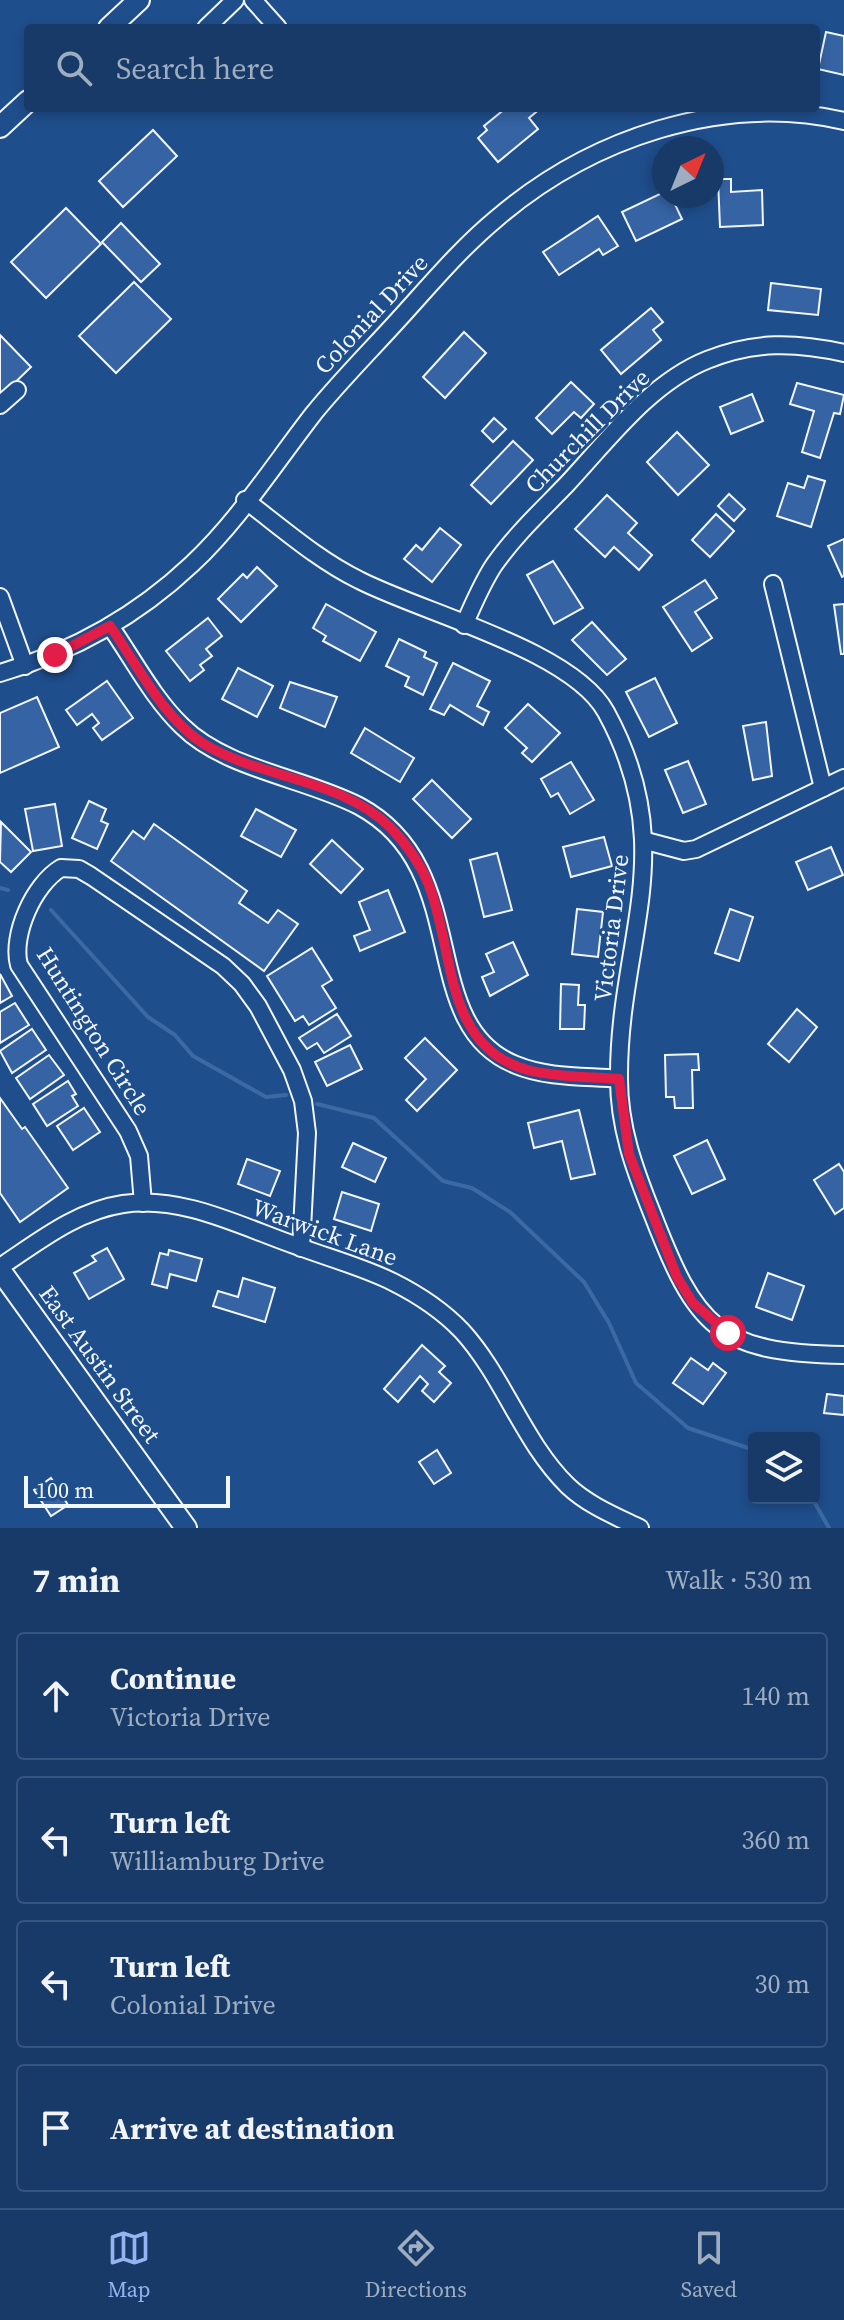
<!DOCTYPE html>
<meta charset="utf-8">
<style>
body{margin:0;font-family:"Source Serif 4",serif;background:#20416f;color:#f1f3f6}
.controls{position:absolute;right:24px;bottom:24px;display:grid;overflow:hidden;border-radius:8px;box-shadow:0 4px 12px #0003}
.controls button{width:72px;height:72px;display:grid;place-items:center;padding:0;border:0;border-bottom:2px solid #36547d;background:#173a69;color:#f1f3f6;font:40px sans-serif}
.compass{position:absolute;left:652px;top:136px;width:72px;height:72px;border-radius:50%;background:#173a69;box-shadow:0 4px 12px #0003;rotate:43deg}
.scale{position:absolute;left:24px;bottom:20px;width:206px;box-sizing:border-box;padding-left:8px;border:4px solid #f2f6ff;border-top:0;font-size:22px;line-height:28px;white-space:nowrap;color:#f2f6ff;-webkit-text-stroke:6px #1f4e8c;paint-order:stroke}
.stop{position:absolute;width:24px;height:24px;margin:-18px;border:6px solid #e11d48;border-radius:50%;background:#fff}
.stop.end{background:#e11d48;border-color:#fff;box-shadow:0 2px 8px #0008}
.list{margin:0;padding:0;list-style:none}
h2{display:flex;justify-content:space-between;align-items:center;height:104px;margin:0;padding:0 32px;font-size:34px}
h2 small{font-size:26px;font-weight:400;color:#9eadc0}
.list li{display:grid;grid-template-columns:52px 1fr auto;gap:24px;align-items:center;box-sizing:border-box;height:128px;margin:0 16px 16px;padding:0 16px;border:2px solid #36547d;border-radius:8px}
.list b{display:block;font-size:30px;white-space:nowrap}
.list p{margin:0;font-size:26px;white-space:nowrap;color:#9eadc0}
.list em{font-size:26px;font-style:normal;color:#9eadc0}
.icon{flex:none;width:44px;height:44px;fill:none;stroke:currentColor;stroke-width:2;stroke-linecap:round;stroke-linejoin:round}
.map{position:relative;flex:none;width:844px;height:1528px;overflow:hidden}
.search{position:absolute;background:#173a69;box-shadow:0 4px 12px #0003;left:24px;right:24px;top:24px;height:88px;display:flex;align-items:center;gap:20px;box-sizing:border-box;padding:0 28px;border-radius:8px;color:#9eadc0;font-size:30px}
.sheet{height:680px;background:#173a69}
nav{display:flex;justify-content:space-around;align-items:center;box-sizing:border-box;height:112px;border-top:2px solid #36547d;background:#173a69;font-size:22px;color:#9eadc0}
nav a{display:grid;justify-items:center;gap:4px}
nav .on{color:#95b2f1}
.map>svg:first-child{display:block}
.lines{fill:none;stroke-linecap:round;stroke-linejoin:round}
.stream{stroke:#3b69a3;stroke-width:4}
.building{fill:#3563a3;stroke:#f2f6ff;stroke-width:2}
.minor-casing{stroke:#f2f6ff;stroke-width:20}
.major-casing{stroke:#f2f6ff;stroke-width:24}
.minor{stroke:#1f4e8c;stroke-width:16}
.major{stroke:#1f4e8c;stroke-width:20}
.route{stroke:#e11d48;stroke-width:10}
.labels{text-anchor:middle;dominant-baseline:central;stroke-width:6;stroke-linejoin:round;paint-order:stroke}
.street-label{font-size:24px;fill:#f2f6ff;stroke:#1f4e8c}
</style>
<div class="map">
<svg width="844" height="1528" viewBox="0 0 844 1528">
<rect width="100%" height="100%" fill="#1f4e8c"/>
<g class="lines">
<!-- stream -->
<g class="stream">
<path d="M0 888 8 890"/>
<path d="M51 910 148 1017 175 1035 193 1056 266 1097 286 1095"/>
<path d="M317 1104 374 1118 443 1181 472 1188 510 1212 584 1282 609 1323 636 1383 688 1428 754 1450"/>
<path d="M812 1498 829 1528"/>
</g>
</g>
<!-- building -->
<g class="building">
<path d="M826 32 844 36V75L818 69Z"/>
<path d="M506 108H541L529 118 538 129 498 162 478 138 487 130 484 126Z"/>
<path d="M153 130 177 156 123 207 99 181Z"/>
<path d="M718 179H731V192L762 190 763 225 720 227Z"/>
<path d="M664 192V196H671L682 219 636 241 622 212Z"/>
<path d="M66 208 101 244 46 298 11 262Z"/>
<path d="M598 216 618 246 603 255 599 249 559 275 543 252Z"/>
<path d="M121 223 160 264 141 282 102 242Z"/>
<path d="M134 282 171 319 116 373 79 336Z"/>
<path d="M771 283 821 289 818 315 768 310Z"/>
<path d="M651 308 663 322 653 330 661 340 621 374 601 350Z"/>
<path d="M464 332 486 353 445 398 423 377Z"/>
<path d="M0 335 31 367 0 397Z"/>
<path d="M571 382 594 404 581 418 574 412 552 434 536 418Z"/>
<path d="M797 383 844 395 840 414 834 413 820 458 802 452 814 411 790 404Z"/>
<path d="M752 394 763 421 731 434 720 407Z"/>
<path d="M494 418 506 429 493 442 482 431Z"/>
<path d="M677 432 709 465 678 495 647 462Z"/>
<path d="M513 441 533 460 491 504 471 485Z"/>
<path d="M808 476 825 481 811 527 777 516 788 483 804 488Z"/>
<path d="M729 494 745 509 734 521 718 506Z"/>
<path d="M607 495 637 523 628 533 652 555 639 570 614 547 605 557 575 529Z"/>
<path d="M716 514 734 531 710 557 692 540Z"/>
<path d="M440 528 461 545 432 582 404 559 416 545 422 550Z"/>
<path d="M844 539V576L842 577 828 546Z"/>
<path d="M553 561 583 608 554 624 527 575Z"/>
<path d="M257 567 277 586 241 622 218 599 243 574 247 578Z"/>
<path d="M705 580 717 598 695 612 712 638 692 651 663 607Z"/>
<path d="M326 604 376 632 360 661 323 641 326 636 313 628Z"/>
<path d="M844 604V654H841L834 605Z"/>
<path d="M208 618 222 636 206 649 212 656 200 665 204 670 190 681 166 651Z"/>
<path d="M592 622 626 659 607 675 572 640Z"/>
<path d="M399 639 426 652 424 657 437 663 423 695 405 686 409 677 386 666Z"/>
<path d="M453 663 490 681 477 706 489 712 483 725 450 705 444 715 430 709Z"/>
<path d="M238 668 273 686 257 717 222 699Z"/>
<path d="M655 678 677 723 649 737 626 692Z"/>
<path d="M107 681 133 718 102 740 93 728 99 723 92 714 77 725 66 710Z"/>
<path d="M290 682 337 697 325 727 280 708Z"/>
<path d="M37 697 59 747 0 773V713Z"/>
<path d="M528 704 560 733 532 762 522 753 527 748 505 728Z"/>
<path d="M766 722 772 776 753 780 743 726Z"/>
<path d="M365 728 414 758 400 782 351 753Z"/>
<path d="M688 761 706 804 683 813 665 770Z"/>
<path d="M571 762 594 800 570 814 558 793 551 797 541 779Z"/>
<path d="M432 780 471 819 452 838 413 799Z"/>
<path d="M89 801 106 809 101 821 108 824 97 849 72 838Z"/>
<path d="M55 804 62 846 33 851 25 809Z"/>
<path d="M256 809 296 830 281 857 241 836Z"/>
<path d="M1 822 31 852 11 872 0 862Z"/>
<path d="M154 824 247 891 239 903 268 923 278 910 298 924 264 971 111 861 133 831 144 839Z"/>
<path d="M604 837 612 866 571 877 563 847Z"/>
<path d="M332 840 363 869 341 893 310 864Z"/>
<path d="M831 847 843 875 808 890 796 862Z"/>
<path d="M497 853 512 910 484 917 470 860Z"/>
<path d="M388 890 405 932 360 951 354 936 370 930 359 902Z"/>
<path d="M577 909 603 912 598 957 572 954Z"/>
<path d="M730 909 753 917 739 961 715 953Z"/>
<path d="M513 942 528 975 490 996 482 977 494 972 486 954Z"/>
<path d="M312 948 332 980 322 986 336 1008 309 1025 303 1016 295 1021 267 976Z"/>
<path d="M0 974 12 996 0 1003Z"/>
<path d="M561 984 579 985 578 1005H585L584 1029H560Z"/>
<path d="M15 1003 29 1025 0 1043V1012Z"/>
<path d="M797 1009 817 1027 789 1062 768 1044Z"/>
<path d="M337 1014 351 1036 324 1053 317 1043 307 1049 299 1038Z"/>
<path d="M32 1029 46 1050 12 1073 0 1051Z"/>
<path d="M425 1038 457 1070 417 1111 406 1100 426 1079 405 1058Z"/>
<path d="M350 1045 362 1069 327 1086 315 1062Z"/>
<path d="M698 1054 699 1070H692L693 1108H675L674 1097H666L665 1055Z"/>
<path d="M49 1055 64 1075 30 1099 16 1078Z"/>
<path d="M68 1081 76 1094 72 1096 78 1106 47 1126 33 1104Z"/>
<path d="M0 1098 22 1129 25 1127 68 1188 20 1222 0 1193Z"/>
<path d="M84 1108 100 1132 73 1150 57 1126Z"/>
<path d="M579 1110 595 1174 571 1179 562 1141 534 1148 528 1123Z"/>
<path d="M707 1140 725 1179 692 1194 674 1156Z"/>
<path d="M353 1143 386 1158 375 1182 342 1167Z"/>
<path d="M247 1159 280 1171 270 1196 238 1184Z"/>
<path d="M839 1164 844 1172V1208L835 1214 814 1180Z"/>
<path d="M342 1192 379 1204 371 1231 334 1219Z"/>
<path d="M107 1248 124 1279 89 1299 74 1273 96 1261 92 1256Z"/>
<path d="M169 1250 202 1259 196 1281 170 1274 167 1288 152 1284 160 1253 168 1255Z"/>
<path d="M768 1273 804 1286 792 1320 756 1307Z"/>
<path d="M243 1278 275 1288 265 1322 213 1306 218 1291 238 1297Z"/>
<path d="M422 1345 445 1366 439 1372 451 1383 434 1402 422 1391 428 1384 420 1376 398 1402 384 1389Z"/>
<path d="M691 1358 708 1370 713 1363 726 1373 703 1404 673 1383Z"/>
<path d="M827 1394 844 1396V1415L824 1413Z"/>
<path d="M437 1450 451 1473 434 1484 419 1462Z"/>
<path d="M51 1478 68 1505 51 1516 34 1490Z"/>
</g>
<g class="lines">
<defs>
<g id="minor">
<path d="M253 0 278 28"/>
<path d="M206 28 235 0"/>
<path d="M0 405 17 390"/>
<path d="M245 500C282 528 318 560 359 580 423 613 572 650 606 712 682 851 618 940 619 1079 619 1127 634 1168 652 1213 696 1327 717 1353 844 1355"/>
<path d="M773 584 823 788"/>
<path d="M0 597 25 666"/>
<path d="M464 625C473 605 482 583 494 565 515 535 542 510 567 484 608 440 650 383 707 360 754 341 796 342 844 353"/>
<path d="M110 626C133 659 153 698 182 726 225 769 305 778 359 806 476 869 414 1025 516 1065 547 1078 586 1076 619 1079"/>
<path d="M0 673C72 652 137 616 192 564 239 520 275 463 314 413 341 380 371 350 399 319 430 285 460 249 496 219 589 139 721 93 844 121"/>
<path d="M646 841 684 851 696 849 844 778"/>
<path d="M143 1203 139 1156 128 1131 19 965C11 935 34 884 61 868L79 869 91 876 223 966 242 984 258 1006 292 1070 303 1101 307 1133 301 1248"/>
<path d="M0 1267C38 1242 76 1211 123 1204 182 1195 242 1227 297 1246 329 1258 363 1267 393 1282 419 1295 442 1310 462 1331 504 1377 523 1442 568 1486 588 1505 615 1516 640 1528"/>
</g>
<g id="major">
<path d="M109 28 139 0"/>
<path d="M0 127 28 101"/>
<path d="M0 1270 186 1528"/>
</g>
</defs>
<!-- minor casing -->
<use href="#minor" class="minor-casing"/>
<!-- major casing -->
<use href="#major" class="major-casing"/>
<!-- minor -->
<use href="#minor" class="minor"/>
<!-- major -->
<use href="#major" class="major"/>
</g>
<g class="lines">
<!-- route -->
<path class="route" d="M55 655 110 626C138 666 163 718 204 744 262 779 342 779 391 828 406 844 420 863 428 883 455 948 442 1047 528 1070 557 1077 589 1077 619 1079L629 1154 677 1277 693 1303 728 1333"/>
</g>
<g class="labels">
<!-- street labels -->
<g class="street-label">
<text transform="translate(371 314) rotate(-47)">Colonial Drive</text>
<text transform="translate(587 431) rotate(-45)">Churchill Drive</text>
<text transform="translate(611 928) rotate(-83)">Victoria Drive</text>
<text transform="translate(94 1031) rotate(58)">Huntington Circle</text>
<text transform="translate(325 1232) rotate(20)">Warwick Lane</text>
<text transform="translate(100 1364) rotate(54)">East Austin Street</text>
</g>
</g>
</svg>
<div class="controls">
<button><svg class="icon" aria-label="layers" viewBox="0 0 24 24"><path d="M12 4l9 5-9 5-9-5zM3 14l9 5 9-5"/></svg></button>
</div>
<svg class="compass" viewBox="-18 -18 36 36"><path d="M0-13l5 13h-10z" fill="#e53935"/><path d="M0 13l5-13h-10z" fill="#9eadc0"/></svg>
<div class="scale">100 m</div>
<div class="stop" style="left:728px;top:1333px"></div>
<div class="stop end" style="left:55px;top:655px"></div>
<div class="search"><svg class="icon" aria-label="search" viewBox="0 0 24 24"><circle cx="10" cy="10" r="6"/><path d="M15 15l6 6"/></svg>Search here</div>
</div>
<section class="sheet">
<h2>7 min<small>Walk · 530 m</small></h2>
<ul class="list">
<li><svg class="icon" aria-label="ahead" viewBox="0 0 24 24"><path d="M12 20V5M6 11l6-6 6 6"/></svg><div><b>Continue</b><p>Victoria Drive</p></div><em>140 m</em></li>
<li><svg class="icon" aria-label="left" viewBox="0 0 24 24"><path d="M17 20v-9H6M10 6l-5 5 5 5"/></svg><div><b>Turn left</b><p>Williamburg Drive</p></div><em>360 m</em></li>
<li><svg class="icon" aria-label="left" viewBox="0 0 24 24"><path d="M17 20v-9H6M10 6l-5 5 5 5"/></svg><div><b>Turn left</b><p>Colonial Drive</p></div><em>30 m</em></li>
<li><svg class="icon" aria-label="arrive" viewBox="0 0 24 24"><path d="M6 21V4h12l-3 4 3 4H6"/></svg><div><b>Arrive at destination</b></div></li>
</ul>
</section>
<nav>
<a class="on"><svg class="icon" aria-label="map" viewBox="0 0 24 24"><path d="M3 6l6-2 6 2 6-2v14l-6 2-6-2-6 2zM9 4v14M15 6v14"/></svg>Map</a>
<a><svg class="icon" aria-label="directions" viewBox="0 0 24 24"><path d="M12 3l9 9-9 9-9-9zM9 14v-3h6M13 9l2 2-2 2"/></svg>Directions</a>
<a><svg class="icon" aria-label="saved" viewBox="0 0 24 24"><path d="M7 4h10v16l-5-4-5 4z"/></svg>Saved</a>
</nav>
